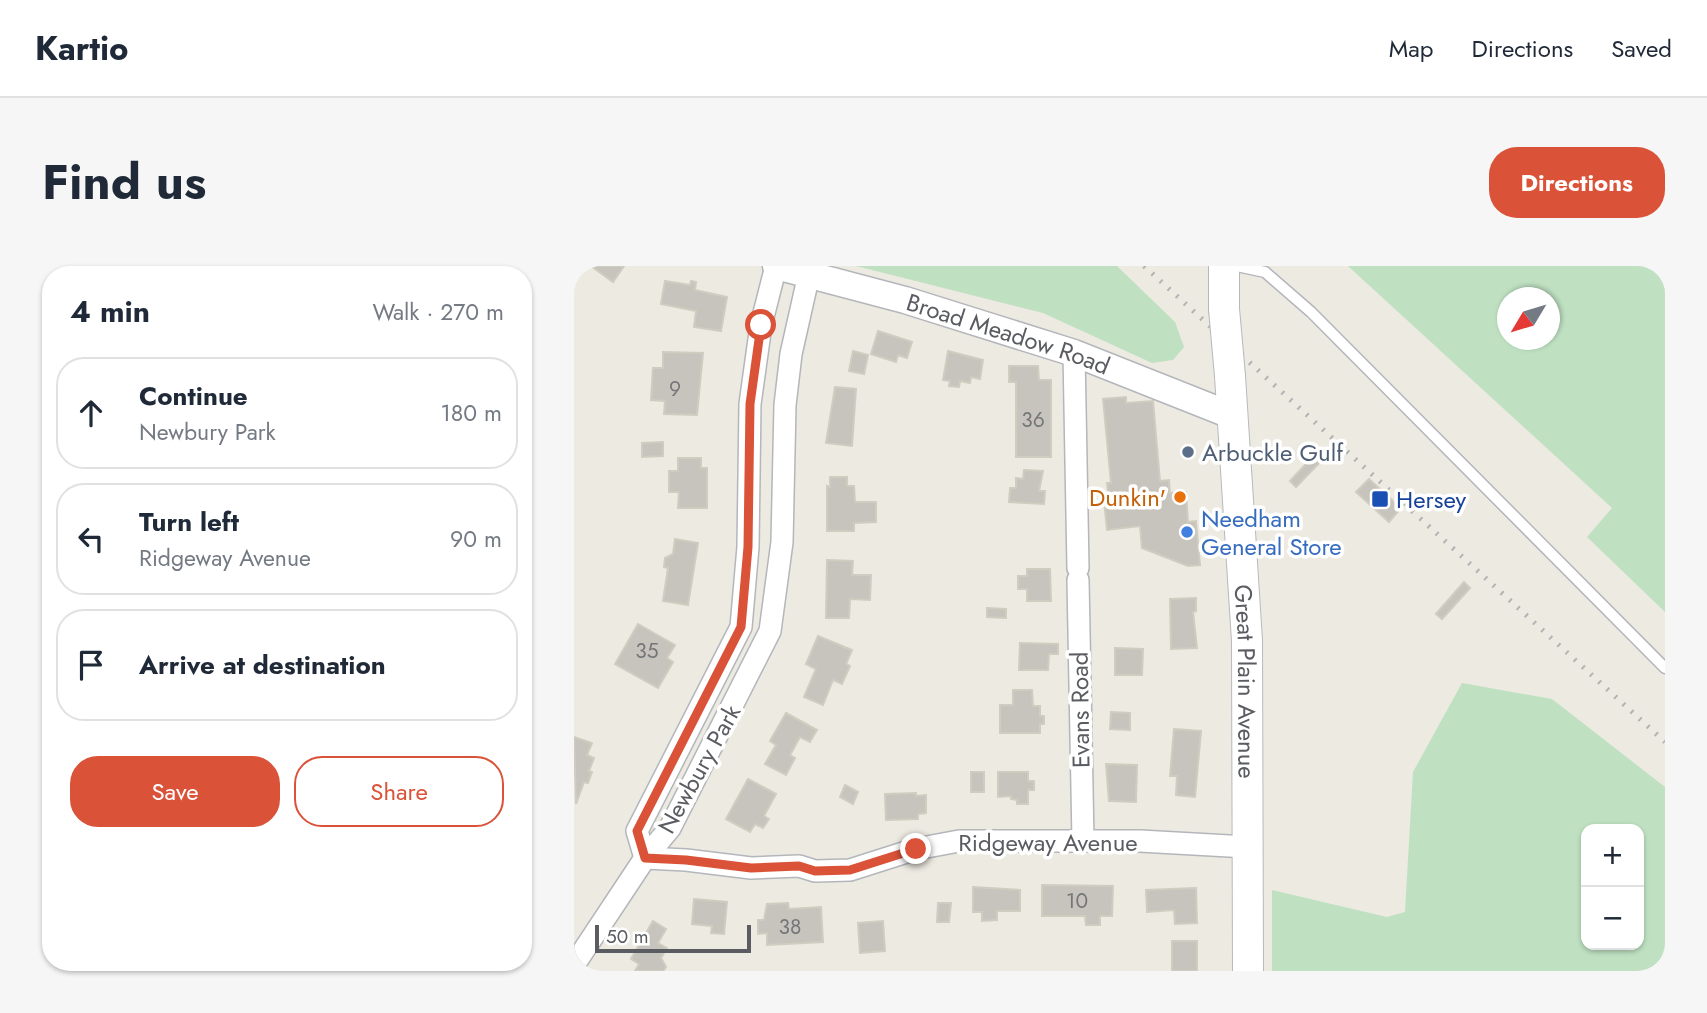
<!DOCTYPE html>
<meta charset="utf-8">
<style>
body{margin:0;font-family:Jost,sans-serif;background:#f6f6f7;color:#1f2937}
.controls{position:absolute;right:21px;bottom:21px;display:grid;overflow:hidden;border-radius:14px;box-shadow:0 2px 5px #0004}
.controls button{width:63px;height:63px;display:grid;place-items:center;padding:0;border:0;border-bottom:2px solid #e0e1e3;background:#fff;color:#1f2937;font:35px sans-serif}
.compass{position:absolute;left:923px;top:21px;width:63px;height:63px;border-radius:50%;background:#fff;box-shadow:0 2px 5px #0004;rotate:232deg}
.scale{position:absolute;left:21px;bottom:18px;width:156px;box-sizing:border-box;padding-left:7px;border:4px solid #5a5c61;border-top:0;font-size:19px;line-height:24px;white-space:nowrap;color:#5a5c61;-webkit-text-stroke:5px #fff;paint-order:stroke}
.stop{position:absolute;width:21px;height:21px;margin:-16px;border:5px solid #da5339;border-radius:50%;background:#fff}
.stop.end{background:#da5339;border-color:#fff;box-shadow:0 2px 7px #0008}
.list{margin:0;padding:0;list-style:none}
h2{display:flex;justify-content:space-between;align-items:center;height:91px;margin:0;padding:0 28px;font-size:30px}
h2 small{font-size:23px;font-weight:400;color:#747a83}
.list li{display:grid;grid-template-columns:46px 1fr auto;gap:21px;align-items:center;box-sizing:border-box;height:112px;margin:0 14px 14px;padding:0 14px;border:2px solid #e0e1e3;border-radius:28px}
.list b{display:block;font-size:26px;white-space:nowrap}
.list p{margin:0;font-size:23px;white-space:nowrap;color:#747a83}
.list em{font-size:23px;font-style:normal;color:#747a83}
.actions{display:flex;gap:14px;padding:21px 28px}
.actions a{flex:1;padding:16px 0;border:2px solid #da5339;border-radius:28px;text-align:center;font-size:24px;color:#da5339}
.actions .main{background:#da5339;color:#fff}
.icon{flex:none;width:38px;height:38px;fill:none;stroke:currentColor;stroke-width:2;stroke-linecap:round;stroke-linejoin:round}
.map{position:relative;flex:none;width:1091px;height:705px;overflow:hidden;border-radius:28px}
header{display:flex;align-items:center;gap:42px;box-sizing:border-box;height:98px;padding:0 35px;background:#fff;border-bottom:2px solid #e0e1e3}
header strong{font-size:33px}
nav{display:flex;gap:38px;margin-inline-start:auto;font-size:24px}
.intro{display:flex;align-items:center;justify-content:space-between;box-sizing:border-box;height:168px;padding:0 42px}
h1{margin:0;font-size:49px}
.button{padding:18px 32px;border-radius:28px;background:#da5339;color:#fff;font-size:24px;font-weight:700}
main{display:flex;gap:42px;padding:0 42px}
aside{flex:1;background:#fff;border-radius:28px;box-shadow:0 2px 5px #0004}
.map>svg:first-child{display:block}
.green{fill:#bfe1c2;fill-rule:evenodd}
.building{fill:#c7c4be;stroke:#d0ccc0;stroke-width:2}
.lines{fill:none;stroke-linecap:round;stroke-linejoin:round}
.service-casing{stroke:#b4b6bb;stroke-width:13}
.minor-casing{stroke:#b4b6bb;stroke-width:24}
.tertiary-casing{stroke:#b4b6bb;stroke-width:29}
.secondary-casing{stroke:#b7b9bf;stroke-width:32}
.service{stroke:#fff;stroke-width:10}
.minor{stroke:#fff;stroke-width:21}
.tertiary{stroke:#fff;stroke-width:26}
.secondary{stroke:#fff;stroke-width:30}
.rail{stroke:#b2b3b3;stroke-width:5;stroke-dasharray:2 9;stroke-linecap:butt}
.secondary-bridge-casing{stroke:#b7b9bf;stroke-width:32;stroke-linecap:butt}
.secondary-bridge{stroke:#fff;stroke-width:30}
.route{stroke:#da5339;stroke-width:9}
.service-dot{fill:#5c6f8a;stroke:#fff;stroke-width:2.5}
.food-dot{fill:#e8710a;stroke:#fff;stroke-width:2.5}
.transit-dot{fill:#1a4fb4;stroke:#fff;stroke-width:2.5}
.shop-dot{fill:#3f7fe0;stroke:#fff;stroke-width:2.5}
.labels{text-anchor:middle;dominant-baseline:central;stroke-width:7;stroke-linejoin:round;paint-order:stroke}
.number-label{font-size:21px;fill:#757678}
.street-label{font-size:24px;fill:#5a5c61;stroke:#fff}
.service-label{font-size:24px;fill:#4e5e75;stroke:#fff;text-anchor:start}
.food-label{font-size:24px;fill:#c56008;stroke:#fff;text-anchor:end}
.transit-label{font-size:24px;fill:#164399;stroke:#fff;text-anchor:start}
.shop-label{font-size:24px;fill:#366cbe;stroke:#fff;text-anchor:start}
</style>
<header>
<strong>Kartio</strong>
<nav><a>Map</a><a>Directions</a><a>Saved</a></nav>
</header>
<div class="intro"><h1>Find us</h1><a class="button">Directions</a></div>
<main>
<aside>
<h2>4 min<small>Walk · 270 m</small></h2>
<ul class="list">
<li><svg class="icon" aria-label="ahead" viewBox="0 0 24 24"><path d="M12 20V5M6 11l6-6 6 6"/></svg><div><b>Continue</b><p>Newbury Park</p></div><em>180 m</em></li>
<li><svg class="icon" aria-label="left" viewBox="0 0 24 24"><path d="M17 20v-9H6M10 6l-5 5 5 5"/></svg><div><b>Turn left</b><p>Ridgeway Avenue</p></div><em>90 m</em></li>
<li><svg class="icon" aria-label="arrive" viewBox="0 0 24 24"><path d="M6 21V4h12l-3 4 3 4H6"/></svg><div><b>Arrive at destination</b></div></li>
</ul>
<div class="actions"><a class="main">Save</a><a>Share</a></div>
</aside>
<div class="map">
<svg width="1091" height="705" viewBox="0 0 1091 705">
<rect width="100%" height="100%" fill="#eceae1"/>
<!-- green -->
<g class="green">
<path d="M282 0H543L601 56 610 81 599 94 578 97 469 47Z"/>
<path d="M774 0H1091V346L1013 271 1038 242ZM934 32H976V74H934Z"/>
<path d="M888 417 978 433 1091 521V705H698V624L813 651 831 646 839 506ZM1012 563H1065V679H1012Z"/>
</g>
<!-- building -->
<g class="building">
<path d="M17 0H50L39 16Z"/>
<path d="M91 15 116 19 117 15 122 16 121 24 153 31 147 65 120 61 122 45 87 38Z"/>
<path d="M304 65 338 76 333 92 324 89 322 96 297 88Z"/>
<path d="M279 85 294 89 290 108 275 105Z"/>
<path d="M374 85 409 94 406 113 397 111 396 117 386 115 385 121 375 120 376 115 369 114Z"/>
<path d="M89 86 129 87 123 149 90 148 91 135 77 134 79 102H89Z"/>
<path d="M435 100H464L465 114H477V191H442V116H435Z"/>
<path d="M261 121 282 123 278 180 252 177Z"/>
<path d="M552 131V137L579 135 586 215 595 214 596 227 612 226 614 256 622 255 626 299 614 300 568 282 566 260 533 264 530 234 535 233 533 217H537L529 133Z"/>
<path d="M89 176V190L68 191V177Z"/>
<path d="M746 183 752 190 722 221 716 215Z"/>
<path d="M104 192H127V202H133V242H104L105 226H95V205H104Z"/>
<path d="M450 204 469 205 465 225H471L470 238 435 236 436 222H442V212L449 213Z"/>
<path d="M256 211H273V220H280L281 236H302V256L280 257V265H253V220L256 221Z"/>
<path d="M795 213 827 242 815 256 782 226Z"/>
<path d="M101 273 124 277 114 339 89 335 94 302 90 301 91 292 99 288Z"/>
<path d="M253 294 279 295 278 309H297L296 334 276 333 275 352H252Z"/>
<path d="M453 303H476L477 335H453V323H444V310H453Z"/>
<path d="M890 316 896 322 868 353 862 348Z"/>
<path d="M622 332V345L619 346 623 382 597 383 596 333Z"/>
<path d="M413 342 432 343V352L413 351Z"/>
<path d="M64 358 101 379 93 392 99 396 84 422 41 398Z"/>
<path d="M244 370 278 384 272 398 276 400 268 418 259 414 249 439 230 431 242 403 232 398Z"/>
<path d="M446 377 484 378V388H475L474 404H445Z"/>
<path d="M541 382 569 383 568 409H541Z"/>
<path d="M439 424H458L459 440H466V450H470V458H466V467H426V439H439Z"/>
<path d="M537 446 556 447V464L536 463Z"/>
<path d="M212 447 243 464 236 476 226 471 216 489 221 492 212 509 191 498 202 479 196 475Z"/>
<path d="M600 463 627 465 621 531 602 529 603 510H596Z"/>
<path d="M0 471 18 477 13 489 20 492 15 505 18 506 14 517 10 516 2 538Z"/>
<path d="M532 498 563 499 562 536 535 535Z"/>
<rect x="397" y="506" width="13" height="20"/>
<path d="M424 506H454V515H460V524H454V538H443V534L437 533V530L424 531Z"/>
<path d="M174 513 202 528 190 550 195 553 189 562 181 558 176 566 152 553Z"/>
<path d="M271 519 284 526 279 538 266 531Z"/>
<path d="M342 527V530L352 529V547L344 548V553L312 554 311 528Z"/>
<path d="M468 619 539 620 538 650H526V659H512L511 650H468Z"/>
<path d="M399 621 446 624V645H423V654L408 655V646H399Z"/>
<path d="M622 622 623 657 601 658 600 644 573 646 572 624Z"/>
<path d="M120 633 153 636 150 668 137 667 138 660 118 658Z"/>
<path d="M214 637 215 643 247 641 249 676 193 679V667L184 668V654H190L193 638Z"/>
<path d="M364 637H377L375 656H363Z"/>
<path d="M79 655 92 663 84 677 93 682 87 692 92 701 89 705H61L65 698 57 693Z"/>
<path d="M309 655 311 685 286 687 284 657Z"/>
<rect x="598" y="675" width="25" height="30"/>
</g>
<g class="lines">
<defs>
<path id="service" d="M663 0 691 6 737 46 1091 402"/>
<g id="minor">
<path d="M500 87 504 302"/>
<path d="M504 314 509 575"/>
<path d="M71 592 63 565 167 361 174 281 176 138 187 59 202 0"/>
<path d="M71 592 112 594 177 602 225 600 241 605 276 604 342 583 385 575H566L673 581"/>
<path d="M0 699 71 592 96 562 196 365 208 276 211 139 217 88 235 8"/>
</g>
<g id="tertiary">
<path id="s1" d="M202 0 331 34 500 87 659 150"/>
</g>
<g id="secondary">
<path d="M650 43V0"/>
<path id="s2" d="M656 110 673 375 674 705"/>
</g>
</defs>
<!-- service casing -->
<use href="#service" class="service-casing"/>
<!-- minor casing -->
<use href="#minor" class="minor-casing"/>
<!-- tertiary casing -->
<use href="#tertiary" class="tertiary-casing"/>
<!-- secondary casing -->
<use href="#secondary" class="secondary-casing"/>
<!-- service -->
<use href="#service" class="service"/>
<!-- minor -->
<use href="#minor" class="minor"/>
<!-- tertiary -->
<use href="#tertiary" class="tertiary"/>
<!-- secondary -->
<use href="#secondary" class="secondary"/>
<!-- rail -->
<path class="rail" d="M570 0 1091 476"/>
<defs>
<path id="secondary-bridge" d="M650 43 656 110"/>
</defs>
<!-- secondary-bridge casing -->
<use href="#secondary-bridge" class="secondary-bridge-casing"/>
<!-- secondary-bridge -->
<use href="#secondary-bridge" class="secondary-bridge"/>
</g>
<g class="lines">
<!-- route -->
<path class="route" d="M187 59 176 138 174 281 167 361 63 565 71 592 112 594 177 602 225 600 241 605 276 604 342 583"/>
</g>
<!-- markers -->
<circle class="service-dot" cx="614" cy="186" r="7"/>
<circle class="food-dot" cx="606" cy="231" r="7"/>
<rect class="transit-dot" x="797" y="224" width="18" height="18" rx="3.5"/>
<circle class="shop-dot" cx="613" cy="266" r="7"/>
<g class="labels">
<!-- number labels -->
<g class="number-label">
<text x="101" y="123">9</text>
<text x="459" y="154">36</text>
<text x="73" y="385">35</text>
<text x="503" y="635">10</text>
<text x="216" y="661">38</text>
</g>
<!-- street labels -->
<g class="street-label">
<text stroke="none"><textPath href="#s1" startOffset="242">Broad Meadow Road</textPath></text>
<text stroke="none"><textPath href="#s2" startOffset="306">Great Plain Avenue</textPath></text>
<text transform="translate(506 444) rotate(-91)">Evans Road</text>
<text transform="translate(125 503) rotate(-61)">Newbury Park</text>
<text x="474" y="576">Ridgeway Avenue</text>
</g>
<!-- service labels -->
<g class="service-label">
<text x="628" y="186">Arbuckle Gulf</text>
</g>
<!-- food labels -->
<g class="food-label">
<text x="592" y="231">Dunkin'</text>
</g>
<!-- transit labels -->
<g class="transit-label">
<text x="822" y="233">Hersey</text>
</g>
<!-- shop labels -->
<g class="shop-label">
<text x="627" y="252">Needham<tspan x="627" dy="28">General Store</tspan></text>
</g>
</g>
</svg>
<div class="controls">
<button>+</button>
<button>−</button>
</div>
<svg class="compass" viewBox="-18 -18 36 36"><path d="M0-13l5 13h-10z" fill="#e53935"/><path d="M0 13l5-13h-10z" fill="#747a83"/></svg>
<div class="scale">50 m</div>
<div class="stop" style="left:187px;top:59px"></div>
<div class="stop end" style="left:342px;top:583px"></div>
</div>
</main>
